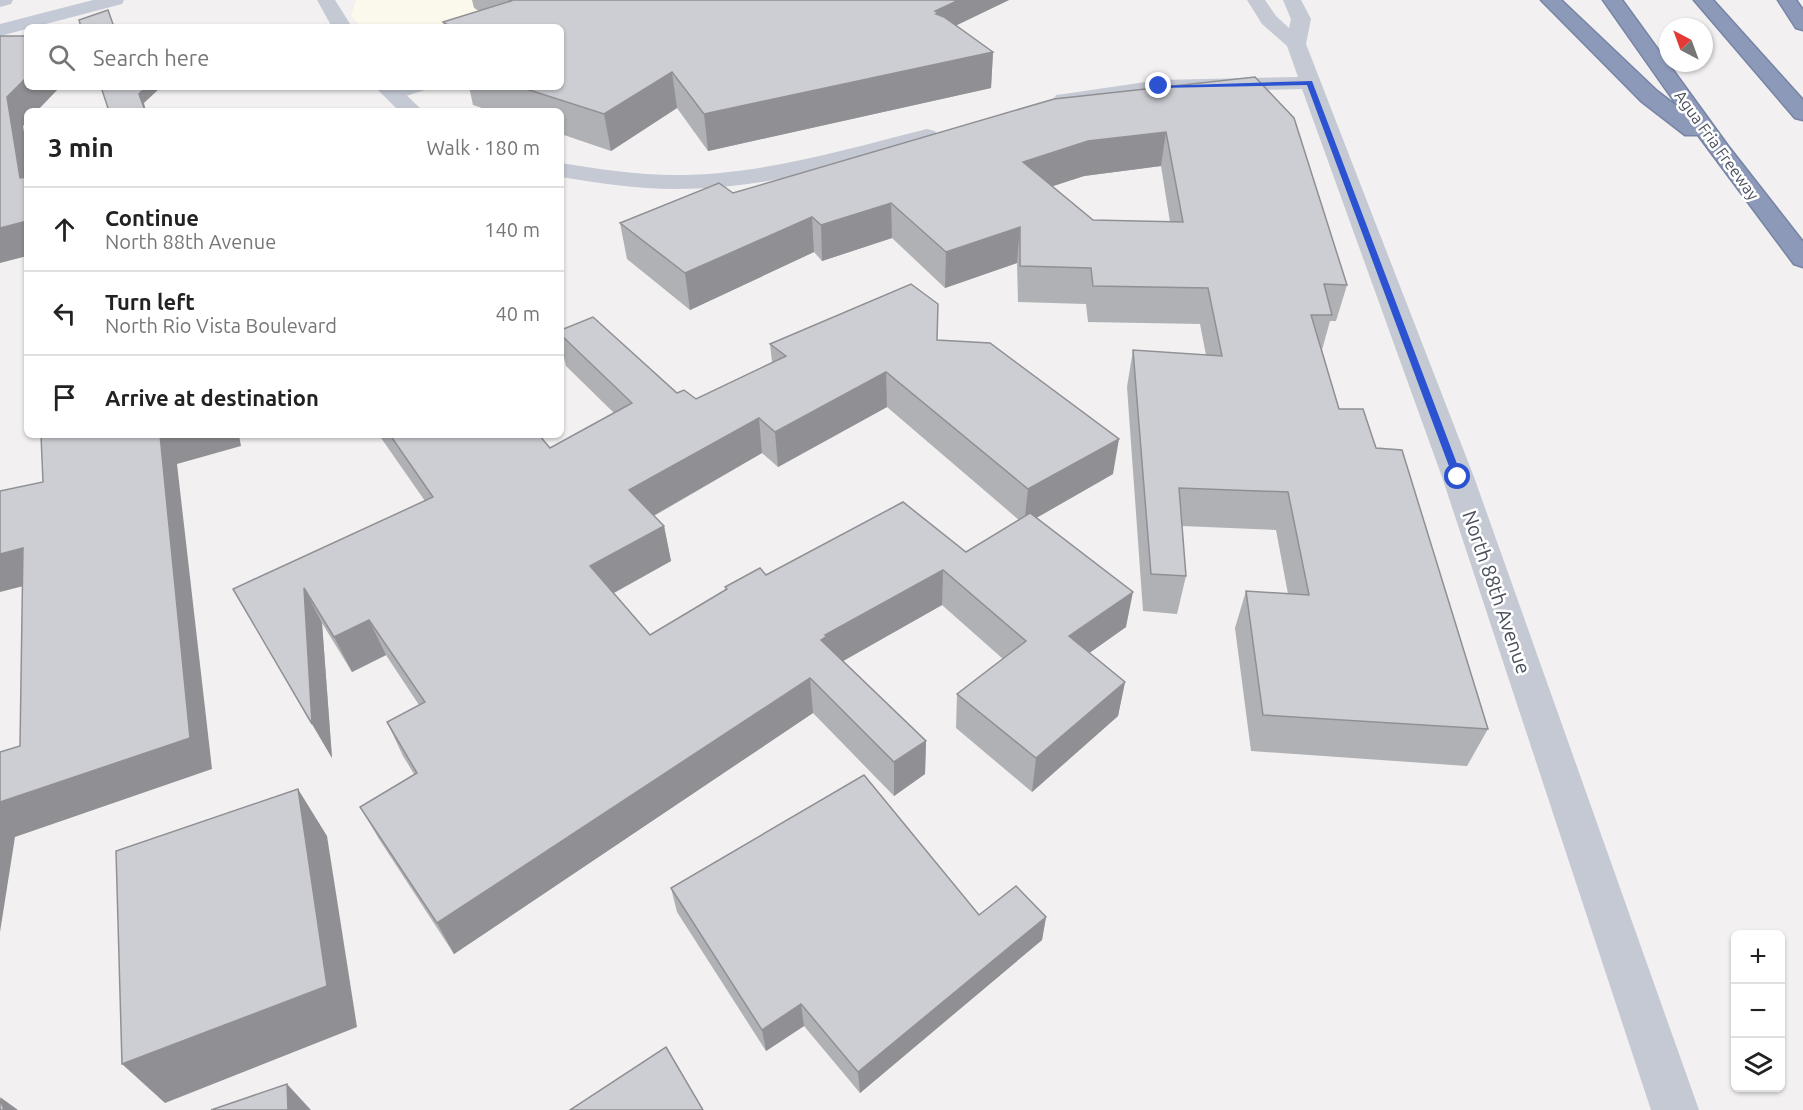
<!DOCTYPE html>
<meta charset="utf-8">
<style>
body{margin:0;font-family:Ubuntu,sans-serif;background:#f6f6f6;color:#222}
.controls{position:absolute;right:18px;bottom:18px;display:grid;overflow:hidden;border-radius:9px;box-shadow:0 2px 4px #0004}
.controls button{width:54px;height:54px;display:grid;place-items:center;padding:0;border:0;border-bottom:2px solid #e0e0e0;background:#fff;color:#222;font:30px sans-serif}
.compass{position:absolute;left:1659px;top:18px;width:54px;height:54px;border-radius:50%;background:#fff;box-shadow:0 2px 4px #0004;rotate:319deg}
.stop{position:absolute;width:18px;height:18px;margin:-14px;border:4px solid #2a52d1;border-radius:50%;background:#fff}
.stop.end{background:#2a52d1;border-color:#fff;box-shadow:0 2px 6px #0008}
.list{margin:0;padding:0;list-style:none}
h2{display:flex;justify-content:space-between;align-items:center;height:78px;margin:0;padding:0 24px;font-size:26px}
h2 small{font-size:20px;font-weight:400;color:#767676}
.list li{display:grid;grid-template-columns:39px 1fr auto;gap:18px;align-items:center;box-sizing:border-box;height:84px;padding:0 24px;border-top:2px solid #e0e0e0}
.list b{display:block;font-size:22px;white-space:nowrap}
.list p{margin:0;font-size:20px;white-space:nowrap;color:#767676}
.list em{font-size:20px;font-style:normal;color:#767676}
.icon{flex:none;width:33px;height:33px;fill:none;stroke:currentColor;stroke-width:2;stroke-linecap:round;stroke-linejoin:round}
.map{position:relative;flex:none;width:1803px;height:1110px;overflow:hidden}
.search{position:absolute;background:#fff;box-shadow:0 2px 4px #0004;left:24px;top:24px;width:540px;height:66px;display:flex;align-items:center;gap:15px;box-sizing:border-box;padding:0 21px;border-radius:9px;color:#767676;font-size:22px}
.panel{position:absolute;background:#fff;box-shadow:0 2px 4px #0004;left:24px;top:108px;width:540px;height:330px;border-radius:9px}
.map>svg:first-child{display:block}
.commercial{fill:#faf9eb}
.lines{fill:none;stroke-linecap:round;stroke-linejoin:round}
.highway-casing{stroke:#7784a5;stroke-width:3}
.lane{fill:#c4c9d3;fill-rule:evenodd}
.street{fill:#c4c9d3;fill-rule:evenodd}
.secondary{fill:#c4c9d6;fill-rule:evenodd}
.highway{fill:#8c99b9;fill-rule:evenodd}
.wall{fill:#b0b1b5;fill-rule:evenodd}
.shaded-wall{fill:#909094}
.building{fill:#cdced3;stroke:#909094;stroke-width:1.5;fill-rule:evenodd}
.route{fill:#2a52d1}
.labels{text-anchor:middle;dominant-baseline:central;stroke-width:5;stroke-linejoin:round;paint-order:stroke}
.far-street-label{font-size:16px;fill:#494f5b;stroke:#fff}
.street-label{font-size:20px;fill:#494f5b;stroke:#fff}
</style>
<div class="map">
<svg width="1803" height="1110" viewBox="0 0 1803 1110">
<rect width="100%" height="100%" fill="#f2f0f0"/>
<!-- commercial -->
<path class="commercial" d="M356 0H623L538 27H361L351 16Z"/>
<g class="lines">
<defs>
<g id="highway">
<path d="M1541 0H1561L1657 91 1679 108 1603 0H1622L1728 146 1803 242V267L1794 264 1698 135H1685L1641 101Z"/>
<path d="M1694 0H1713L1803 100V120L1795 118Z"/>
<path d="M1778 0H1796L1803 10V30L1796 28Z"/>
</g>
</defs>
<!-- highway casing -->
<use href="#highway" class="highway-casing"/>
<!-- lane -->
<path class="lane" d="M402 87H427L425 90 393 100 385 95 387 92Z"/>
<!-- street -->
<g class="street">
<path d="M317 0H335L352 27H332Z"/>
<path d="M1247 0H1265L1276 16 1289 28 1291 19 1283 0H1301L1311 19 1306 44 1474 477 1699 1110H1651L1442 477 1302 89 1159 92 1064 106 1056 105 1053 100 1056 95 1064 94 1159 80 1298 77 1287 46 1262 24Z"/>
<path d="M375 87H398L423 111H399Z"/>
<path d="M927 129 935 131 938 136 935 141C850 165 763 189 675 189 636 189 599 183 561 177V163C599 169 636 175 675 175 762 175 843 150 927 129Z"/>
</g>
<!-- secondary -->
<g class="secondary">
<path d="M0 0H13L11 4 0 7Z"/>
<path d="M93 0H124L122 4 0 36V24Z"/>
</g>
<!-- highway -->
<use href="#highway" class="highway"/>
</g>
<!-- wall -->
<g class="wall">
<path d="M472 0H1009L957 25V26L993 52 991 88 708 151 677 108 611 151 561 134V111H491L473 105 469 87H561V27H444L443 22 479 11 474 8Z"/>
<path d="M1255 77 1347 285 1336 321H1330L1322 350 1339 409 1376 448 1488 729 1467 766 1251 751 1235 628 1246 591 1288 594 1276 530 1182 526 1186 576 1177 614 1143 611 1127 387 1133 350 1206 355 1200 324 1088 322 1086 304 1018 302 1017 263 945 288 892 238 822 261 814 252 690 310 627 259 620 223 733 193ZM1161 166 1170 222 1093 220 1052 186 1084 176Z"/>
<path d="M561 330 677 393 696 399 772 362 770 344 937 340 1113 474 1036 518 1126 627 1089 653 1125 682 1118 716 1032 792 956 728 957 694 1003 659 942 605 843 661 926 741 925 774 894 796 813 713 454 954 379 839 360 807 414 774 403 756 387 722 419 705 386 655 352 672 322 623 332 758 233 589 425 501 379 435H539L550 448 614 413 566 366 561 346ZM887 407 1019 520 966 552 766 575 725 587 726 590 650 635 614 593 671 561 664 526 654 516 762 453 778 467Z"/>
<path d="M671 888 979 915 1046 917 1042 940 860 1093 804 1026 766 1051 677 912Z"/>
</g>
<!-- shaded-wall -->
<g class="shaded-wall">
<path d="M945 0H1009L957 25 956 36 935 49V11Z"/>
<path d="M993 52 991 88 708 151 704 114Z"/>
<path d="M672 72 677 108 611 151 604 114Z"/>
<path d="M27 77V87H60L37 111H27V121L23 126 27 150V191L20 178 7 97Z"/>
<path d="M146 87H161L144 103 146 111H145L139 94Z"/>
<path d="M1166 132 1161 166 1084 176 1020 197 1023 162 1088 141Z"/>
<path d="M891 203 892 238 822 261 821 225Z"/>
<path d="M812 217 814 252 690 310 685 273Z"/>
<path d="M27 221V256L0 263V228Z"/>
<path d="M1020 227 1017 263 945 288 946 252Z"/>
<path d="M886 372 887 407 778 467 775 432Z"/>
<path d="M759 418 762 453 637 525 629 490Z"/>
<path d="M160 435H239L241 446 177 464 212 769 15 837 0 932V802Z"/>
<path d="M1119 439 1113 474 1024 525 1028 489Z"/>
<path d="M664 526 671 561 599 601 590 566Z"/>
<path d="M23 548 47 580 0 592V554Z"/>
<path d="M943 570 942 605 829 669 821 640 825 635Z"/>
<path d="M304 588 322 623 332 758 312 724Z"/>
<path d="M1133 592 1126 627 1064 671 1069 636Z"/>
<path d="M369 620 386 655 352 672 334 637Z"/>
<path d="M810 678 813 713 454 954 437 923Z"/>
<path d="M1125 682 1118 716 1032 792 1036 758Z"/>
<path d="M926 741 925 774 894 796V762Z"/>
<path d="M298 789 327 836 357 1027 165 1103 122 1064Z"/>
<path d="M1046 917 1042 940 860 1093 858 1072Z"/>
<path d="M801 1004 804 1026 766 1051 762 1030Z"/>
<path d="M287 1084 311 1110H288Z"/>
<path d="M0 1097 18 1110H4Z"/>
</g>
<!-- building -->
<g class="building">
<path d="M509 0H953L957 1 935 11 938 13 936 14 944 17 993 52 704 114 672 72 604 114 520 87H561V27H451L443 22 511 1Z"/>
<path d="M108 10 114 27H81L79 20Z"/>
<path d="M0 36H27V77L7 97 20 178 27 177V221L0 228Z"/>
<path d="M1255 77 1294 118 1347 285 1324 284 1332 315H1311L1339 409H1363L1376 448 1402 450 1488 729 1263 715 1246 591 1309 595 1288 492 1179 488 1186 576 1151 574 1133 350 1222 356 1208 288 1093 286 1091 268 1020 266V227L946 252 891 203 821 225 812 217 685 273 620 223 719 183 733 193 1054 99ZM1166 132 1183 222 1093 220 1023 162 1088 141Z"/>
<path d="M101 87H146L139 94 145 111H109Z"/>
<path d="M911 284 938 304 937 340 990 343 1119 439 1028 489 886 372 775 432 759 418 629 490 664 526 590 566 650 635 727 589 725 587 760 568 766 575 903 502 966 552 1030 513 1133 592 1069 636 1125 682 1036 758 957 694 1026 641 943 570 825 635 827 636 821 640 926 741 894 762 810 678 437 923 360 807 417 773 387 722 425 702 369 620 334 637 304 588 312 724 233 589 433 497 390 435H539L550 448 632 403 561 335V330L593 317 677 393 684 390 696 399 786 356 770 344Z"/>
<path d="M41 435H160L190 738 0 802V752L20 746 23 548 0 554V491L43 482Z"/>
<path d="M864 775 979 915 1016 886 1046 917 858 1072 801 1004 762 1030 671 888Z"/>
<path d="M298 789 327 986 122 1064 116 851Z"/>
<path d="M666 1047 703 1110H570Z"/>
<path d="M287 1084 288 1110H211Z"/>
<path d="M0 1099 4 1110H0Z"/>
</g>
<!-- route -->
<path class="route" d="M1312 81 1462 477 1461 479 1453 477 1307 85 1159 88 1156 86Z"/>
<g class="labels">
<!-- far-street labels -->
<g class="far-street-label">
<text transform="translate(1717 145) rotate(54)">Agua Fria Freeway</text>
</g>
<!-- street labels -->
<g class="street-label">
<text transform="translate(1497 592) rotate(71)">North 88th Avenue</text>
</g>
</g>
</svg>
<div class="controls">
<button>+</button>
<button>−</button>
<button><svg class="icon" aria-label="layers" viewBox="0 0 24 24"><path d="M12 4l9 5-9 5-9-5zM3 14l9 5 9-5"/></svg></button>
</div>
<svg class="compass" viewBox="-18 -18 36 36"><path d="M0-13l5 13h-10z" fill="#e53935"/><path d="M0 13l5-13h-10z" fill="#767676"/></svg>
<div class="stop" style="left:1458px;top:477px"></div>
<div class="stop end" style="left:1159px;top:86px"></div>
<div class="search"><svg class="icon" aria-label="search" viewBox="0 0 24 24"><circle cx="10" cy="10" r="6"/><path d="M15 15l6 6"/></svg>Search here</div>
<section class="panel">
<h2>3 min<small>Walk · 180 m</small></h2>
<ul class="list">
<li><svg class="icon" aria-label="ahead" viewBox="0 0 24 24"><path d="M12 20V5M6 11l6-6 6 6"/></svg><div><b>Continue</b><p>North 88th Avenue</p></div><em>140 m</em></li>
<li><svg class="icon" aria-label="left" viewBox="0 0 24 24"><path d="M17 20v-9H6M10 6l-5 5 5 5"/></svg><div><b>Turn left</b><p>North Rio Vista Boulevard</p></div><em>40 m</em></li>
<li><svg class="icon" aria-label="arrive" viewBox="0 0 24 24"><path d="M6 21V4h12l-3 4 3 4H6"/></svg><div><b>Arrive at destination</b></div></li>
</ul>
</section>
</div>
